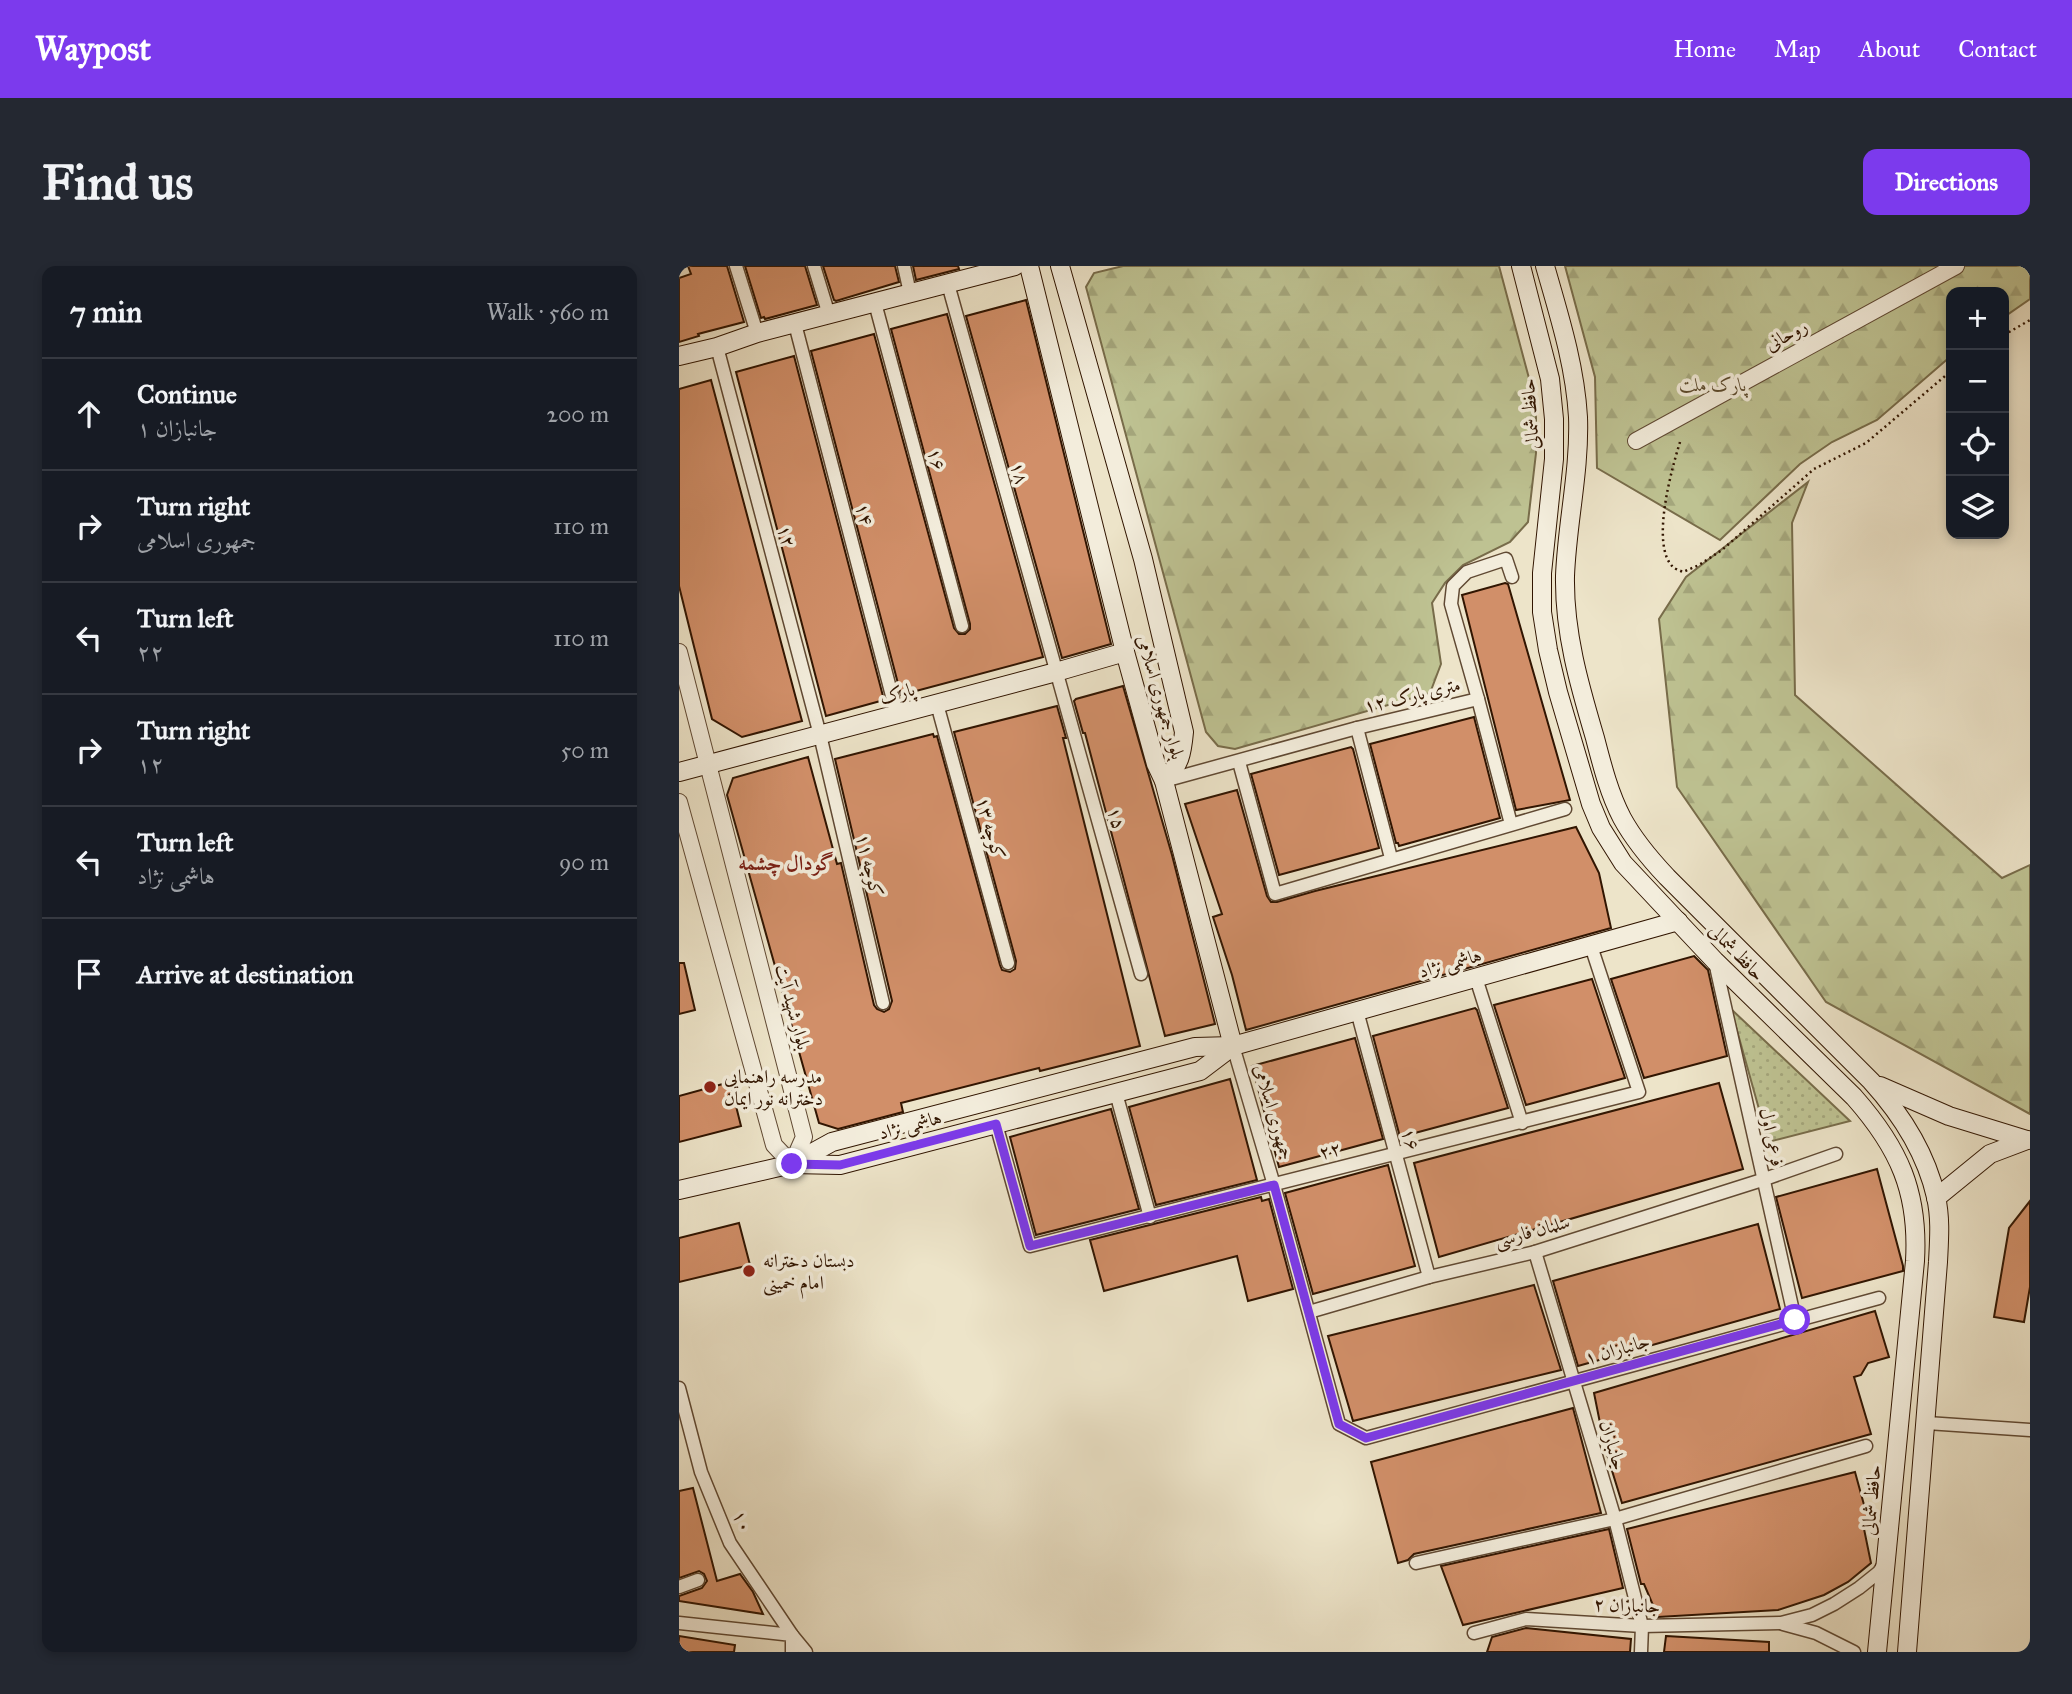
<!DOCTYPE html>
<meta charset="utf-8">
<style>
body{margin:0;font-family:"IM FELL Great Primer",Amiri,serif;background:#242831;color:#f1f3f6}
.controls{position:absolute;right:21px;top:21px;display:grid;overflow:hidden;border-radius:14px;box-shadow:0 4px 10px #0003}
.controls button{width:63px;height:63px;display:grid;place-items:center;padding:0;border:0;border-bottom:2px solid #363941;background:#171b24;color:#f1f3f6;font:35px sans-serif}
.stop{position:absolute;width:21px;height:21px;margin:-16px;border:5px solid #7c3aed;border-radius:50%;background:#fff}
.stop.end{background:#7c3aed;border-color:#fff;box-shadow:0 2px 7px #0008}
.list{margin:0;padding:0;list-style:none}
h2{display:flex;justify-content:space-between;align-items:center;height:91px;margin:0;padding:0 28px;font-size:30px}
h2 small{font-size:23px;font-weight:400;color:#9ea1a6}
.list li{display:grid;grid-template-columns:46px 1fr auto;gap:21px;align-items:center;box-sizing:border-box;height:112px;padding:0 28px;border-top:2px solid #363941}
.list b{display:block;font-size:26px;white-space:nowrap}
.list p{margin:0;font-size:23px;white-space:nowrap;color:#9ea1a6}
.list em{font-size:23px;font-style:normal;color:#9ea1a6}
.icon{flex:none;width:38px;height:38px;fill:none;stroke:currentColor;stroke-width:2;stroke-linecap:round;stroke-linejoin:round}
.map{position:relative;flex:none;width:1351px;height:1386px;overflow:hidden;border-radius:14px}
header{display:flex;align-items:center;gap:42px;box-sizing:border-box;height:98px;padding:0 35px;background:#7c3aed;color:#fff}
header strong{font-size:33px}
nav{display:flex;gap:38px;margin-inline-start:auto;font-size:24px}
.intro{display:flex;align-items:center;justify-content:space-between;box-sizing:border-box;height:168px;padding:0 42px}
h1{margin:0;font-size:49px}
.button{padding:18px 32px;border-radius:14px;background:#7c3aed;color:#fff;font-size:24px;font-weight:700}
main{display:flex;gap:42px;padding:0 42px}
aside{flex:1;background:#171b24;border-radius:14px;box-shadow:0 4px 10px #0003}
.map>svg:first-child{display:block}
.grass{fill:url(#grass-dots);stroke:#786c4a;stroke-width:2}
.forest{fill:url(#forest-firs);stroke:#786c4a;stroke-width:2}
.building{fill:#d18f69;stroke:#311501;stroke-width:2}
.lines{fill:none;stroke-linecap:round;stroke-linejoin:round}
.minor-casing{stroke:#604933;stroke-width:15}
.tertiary-casing{stroke:#604933;stroke-width:18}
.secondary-casing{stroke:#311501;stroke-width:20}
.path{stroke:#311501;stroke-width:2.5;stroke-dasharray:2 3.5;stroke-linecap:butt}
.minor{stroke:#f3eddc;stroke-width:12}
.tertiary{stroke:#f3eddc;stroke-width:16}
.secondary{stroke:#f3eddc;stroke-width:18}
.route{stroke:#7c3aed;stroke-width:9}
.poi-dot{fill:#8f2418;stroke:#f3eddc;stroke-width:2.5}
.labels{text-anchor:middle;dominant-baseline:central;stroke-width:7;stroke-linejoin:round;paint-order:stroke}
.street-label{font-size:19px;fill:#311501;stroke:#f3eddc}
.park-label{font-size:19px;font-style:italic;fill:#5b492c;stroke:#f3eddc}
.poi-label{font-size:19px;fill:#311501;stroke:#f3eddc;text-anchor:start}
.neighbourhood-label{font-size:21px;font-weight:bold;fill:#7a1f14;stroke:#f3eddc}
</style>
<header>
<strong>Waypost</strong>
<nav><a>Home</a><a>Map</a><a>About</a><a>Contact</a></nav>
</header>
<div class="intro"><h1>Find us</h1><a class="button">Directions</a></div>
<main>
<aside>
<h2>7 min<small>Walk · 560 m</small></h2>
<ul class="list">
<li><svg class="icon" aria-label="ahead" viewBox="0 0 24 24"><path d="M12 20V5M6 11l6-6 6 6"/></svg><div><b>Continue</b><p>جانبازان ۱</p></div><em>200 m</em></li>
<li><svg class="icon" aria-label="right" viewBox="0 0 24 24"><path d="M7 20v-9h11M14 6l5 5-5 5"/></svg><div><b>Turn right</b><p>جمهوری اسلامی</p></div><em>110 m</em></li>
<li><svg class="icon" aria-label="left" viewBox="0 0 24 24"><path d="M17 20v-9H6M10 6l-5 5 5 5"/></svg><div><b>Turn left</b><p>۲۲</p></div><em>110 m</em></li>
<li><svg class="icon" aria-label="right" viewBox="0 0 24 24"><path d="M7 20v-9h11M14 6l5 5-5 5"/></svg><div><b>Turn right</b><p>۱۲</p></div><em>50 m</em></li>
<li><svg class="icon" aria-label="left" viewBox="0 0 24 24"><path d="M17 20v-9H6M10 6l-5 5 5 5"/></svg><div><b>Turn left</b><p>هاشمی نژاد</p></div><em>90 m</em></li>
<li><svg class="icon" aria-label="arrive" viewBox="0 0 24 24"><path d="M6 21V4h12l-3 4 3 4H6"/></svg><div><b>Arrive at destination</b></div></li>
</ul>
</aside>
<div class="map">
<svg width="1351" height="1386" viewBox="0 0 1351 1386">
<defs>
<pattern id="grass-dots" width="8" height="8" patternUnits="userSpaceOnUse" patternTransform="scale(1.75)"><rect width="8" height="8" fill="#bec292"/><path d="M2 2h.1M6 6h.1" fill="none" stroke="#a4a67c" stroke-width="1.8" stroke-linecap="round"/></pattern>
<pattern id="forest-firs" width="22" height="20" patternUnits="userSpaceOnUse" patternTransform="scale(1.75)"><rect width="22" height="20" fill="#bec292"/><path d="M5 1l3.5 6h-7zM16 11l3.5 6h-7z" fill="#a4a67c"/></pattern>
</defs>
<rect width="100%" height="100%" fill="#ede4c9"/>
<filter id="stains"><feTurbulence type="fractalNoise" baseFrequency=".00286" numOctaves="4"/><feColorMatrix values="0 0 0 0 .2 0 0 0 0 .09 0 0 0 0 .02 0 0 0 .5 -.17"/></filter>
<radialGradient id="worn" r=".72"><stop offset=".6" stop-color="#630" stop-opacity="0"/><stop offset="1" stop-color="#630" stop-opacity=".3"/></radialGradient>
<!-- grass -->
<path class="grass" d="M1052 743 1171 855 1093 875 1087 868Z"/>
<!-- forest -->
<g class="forest">
<path d="M444 0H820L851 116 857 151V187L849 256 831 276 784 299 766 317 753 337 762 398 751 427 556 483 539 480 527 466 407 21 415 7Z"/>
<path d="M886 0H1351V33L1325 51V26H1272V90L1198 154 1153 176 1121 198 1041 274 918 202 916 111Z"/>
<path d="M1129 216 1113 257 1116 429 1323 612 1351 599V848L1147 736 998 521 980 353 1007 311Z"/>
</g>
<!-- building -->
<g class="building">
<path d="M9 0H48L65 56 19 68 20 70 0 76V12L12 8Z"/>
<path d="M66 0H126L138 39 86 53 85 51 82 52Z"/>
<path d="M144 0H216L220 16 157 35 155 34Z"/>
<path d="M234 0H279L280 3 237 14Z"/>
<path d="M347 34 432 378 383 392 287 50Z"/>
<path d="M268 48 364 391 222 429 132 85 195 68 275 362 280 368H286L291 363V358L212 63Z"/>
<path d="M115 90 205 434 147 450 57 106Z"/>
<path d="M32 114 123 455 63 471 33 453 0 320V123Z"/>
<path d="M826 317 829 318 891 534 837 544 783 329Z"/>
<path d="M444 420 493 589 536 758 486 770 406 467H404L395 435 397 433Z"/>
<path d="M378 440 387 472H384L461 780 361 805 360 802 222 837 224 846 159 863 140 857 48 529 54 512 129 491 158 598 162 597 195 739 198 743 205 746 210 743 213 735 156 493 254 468 255 471 258 470 321 699 323 704 331 706 336 703 337 695 275 466Z"/>
<path d="M795 451 821 552 720 580 719 577H717L691 478Z"/>
<path d="M672 481 674 483 700 582 600 609 572 508Z"/>
<path d="M558 524 588 630 592 636H598L636 625 897 561 920 607 932 662 567 764 553 709 534 651 543 648 506 538Z"/>
<path d="M1015 690 1029 704 1048 790 965 812 932 713Z"/>
<path d="M0 697H5L16 744 0 748Z"/>
<path d="M913 713 946 812 847 839 815 739Z"/>
<path d="M796 742 798 744 829 842 721 871 694 770Z"/>
<path d="M676 772 704 873 600 901 573 800Z"/>
<path d="M551 813 578 914 477 939 450 841Z"/>
<path d="M51 816 62 860 0 876V830Z"/>
<path d="M1040 817 1064 903 760 991 735 897Z"/>
<path d="M432 843 460 943 357 969 331 871Z"/>
<path d="M709 899 736 1000 634 1028 606 927Z"/>
<path d="M1198 903 1224 1000V1005L1123 1032 1097 931Z"/>
<path d="M582 931 583 935 590 933 614 1023 569 1035 558 990 425 1025 411 974Z"/>
<path d="M1351 935V1021L1345 1056 1315 1051 1330 962Z"/>
<path d="M60 957 71 999 0 1016V972Z"/>
<path d="M1079 958 1101 1043 899 1100 874 1015Z"/>
<path d="M855 1019 882 1104 674 1155 649 1070Z"/>
<path d="M1196 1045 1210 1091 1189 1097 1182 1109 1175 1111 1192 1168 943 1237 926 1182 915 1127Z"/>
<path d="M894 1142 922 1247 735 1288 729 1294 719 1297 692 1196Z"/>
<path d="M1176 1206 1190 1257 1184 1258 1192 1297 1169 1316 1145 1329 1099 1344 979 1351 965 1318H962L948 1263Z"/>
<path d="M14 1222 38 1315 61 1308 74 1326 84 1348 0 1335V1330L23 1322 28 1315 25 1308 20 1305 0 1312V1225Z"/>
<path d="M930 1263 944 1322 784 1359 762 1300Z"/>
<path d="M847 1362 952 1373 951 1386H808L813 1371Z"/>
<path d="M0 1370 56 1379 55 1386H0Z"/>
<path d="M987 1370 1090 1376V1386H985Z"/>
</g>
<g class="lines">
<defs>
<g id="minor">
<path d="M57 0 78 67"/>
<path d="M135 0 150 49"/>
<path d="M225 0 231 27"/>
<path d="M269 18 462 708"/>
<path d="M196 37 283 360"/>
<path d="M116 58 218 449"/>
<path d="M38 81 141 469 204 737"/>
<path d="M799 433 832 558"/>
<path d="M258 438 329 697"/>
<path d="M678 462 712 592"/>
<path d="M560 496 596 628 886 543"/>
<path d="M485 515 678 462 799 433 772 338 774 320 788 306 827 293 833 311"/>
<path d="M1036 696 1116 1054"/>
<path d="M797 712 843 857"/>
<path d="M678 745 750 1011"/>
<path d="M554 780 595 919 660 1158 687 1172 1200 1032"/>
<path d="M437 827 471 951"/>
<path d="M317 858 351 980 960 826 912 680"/>
<path d="M856 986 936 1253 963 1360 962 1386"/>
<path d="M630 1046 750 1011 856 986 1083 914 1157 888"/>
<path d="M0 1122 22 1206 51 1277 113 1369 127 1386"/>
<path d="M1248 1157 1351 1164"/>
<path d="M737 1297 936 1253 1187 1180"/>
<path d="M0 1321 19 1314"/>
<path d="M0 1357 113 1369V1386"/>
<path d="M1104 1358 1137 1367 1175 1386"/>
<path d="M795 1367 847 1353 963 1360 1102 1357 1133 1349 1155 1338 1180 1322 1200 1306 1205 1298"/>
</g>
<g id="tertiary">
<path d="M957 175 1277 0"/>
<path d="M0 386 125 871 113 898 95 879 0 536"/>
</g>
<g id="secondary">
<path d="M350 0 446 386 477 498 485 515 554 780"/>
<path d="M381 0 464 293 505 466C503 488 501 499 485 515"/>
<path d="M842 0 871 113 875 153V193L863 307V346L869 384 879 426 912 538 922 562 944 597 1036 695 1175 831C1220 882 1240 926 1236 995L1198 1386"/>
<path d="M866 0C880 49 896 99 899 151 901 204 888 257 886 310 885 366 900 418 916 472 923 499 930 527 943 552 955 574 971 593 988 611L1192 815C1222 848 1247 887 1257 931 1262 953 1260 975 1259 996L1228 1386"/>
<path d="M0 90 38 81 78 67 336 0"/>
<path d="M0 506 377 406 446 386"/>
<path d="M1201 820 1270 850 1348 874"/>
<path d="M113 898 153 876 516 781 554 780 999 655"/>
<path d="M0 924 113 898 161 899 521 805 554 780"/>
<path d="M1257 932 1311 888 1348 874"/>
</g>
</defs>
<!-- minor casing -->
<use href="#minor" class="minor-casing"/>
<!-- tertiary casing -->
<use href="#tertiary" class="tertiary-casing"/>
<!-- secondary casing -->
<use href="#secondary" class="secondary-casing"/>
<!-- path -->
<g class="path">
<path d="M1325 69 1351 54"/>
<path d="M1001 176C993 202 971 279 994 301 996 303 1000 304 1004 306L1020 299 1043 284 1135 203 1187 177 1272 105"/>
</g>
<!-- minor -->
<use href="#minor" class="minor"/>
<!-- tertiary -->
<use href="#tertiary" class="tertiary"/>
<!-- secondary -->
<use href="#secondary" class="secondary"/>
</g>
<g class="lines">
<!-- route -->
<path class="route" d="M113 898 161 899 317 858 351 980 595 919 660 1158 687 1172 1116 1054"/>
</g>
<!-- markers -->
<g class="poi-dot">
<circle cx="31" cy="821" r="7"/>
<circle cx="70" cy="1005" r="7"/>
</g>
<g class="labels">
<!-- street labels -->
<g class="street-label">
<text transform="translate(1107 69) rotate(-29)">روحانی</text>
<text transform="translate(851 148) rotate(-94)">حافظ شمالی</text>
<text transform="translate(258 193) rotate(75)">۱۶</text>
<text transform="translate(341 207) rotate(74)">۱۸</text>
<text transform="translate(186 248) rotate(75)">۱۴</text>
<text transform="translate(108 270) rotate(75)">۱۲</text>
<text transform="translate(218 427) rotate(-15)">پارک</text>
<text transform="translate(733 429) rotate(-13)">۱۲ متری پارک</text>
<text transform="translate(482 431) rotate(74)">بلوار جمهوری اسلامی</text>
<text transform="translate(438 552) rotate(74)">۱۵</text>
<text transform="translate(312 562) rotate(75)">کوچه ۱۳</text>
<text transform="translate(191 599) rotate(77)">کوچه ۱۱</text>
<text transform="translate(1058 686) rotate(46)">حافظ شمالی</text>
<text transform="translate(771 697) rotate(-16)">هاشمی نژاد</text>
<text transform="translate(114 741) rotate(75)">بلوار شهید آیت</text>
<text transform="translate(595 846) rotate(74)">جمهوری اسلامی</text>
<text transform="translate(231 859) rotate(-15)">هاشمی نژاد</text>
<text transform="translate(1093 871) rotate(78)">فرعی اول</text>
<text transform="translate(732 873) rotate(75)">۱۶</text>
<text transform="translate(651 884) rotate(-14)">۲۲</text>
<text transform="translate(853 965) rotate(-15)">سلمان فارسی</text>
<text transform="translate(938 1083) rotate(-16)">جانبازان ۱</text>
<text transform="translate(934 1179) rotate(73)">جانبازان</text>
<text transform="translate(1192 1234) rotate(-85)">حافظ شمالی</text>
<text transform="translate(64 1255) rotate(66)">۱۰</text>
<text transform="translate(948 1339) rotate(2)">جانبازان ۲</text>
</g>
<!-- park labels -->
<g class="park-label">
<text x="1034" y="118">پارک ملت</text>
</g>
<!-- poi labels -->
<g class="poi-label">
<text x="45" y="810">مدرسه راهنمایی<tspan x="45" dy="22">دخترانه نور ایمان</tspan></text>
<text x="84" y="994">دبستان دخترانه<tspan x="84" dy="22">امام خمینی</tspan></text>
</g>
<!-- neighbourhood labels -->
<g class="neighbourhood-label">
<text x="107" y="597">گودال چشمه</text>
</g>
</g>
<rect width="100%" height="100%" filter="url(#stains)"/>
<rect width="100%" height="100%" fill="url(#worn)"/>
</svg>
<div class="controls">
<button>+</button>
<button>−</button>
<button><svg class="icon" aria-label="locate" viewBox="0 0 24 24"><circle cx="12" cy="12" r="6"/><path d="M12 2v4M12 18v4M2 12h4M18 12h4"/></svg></button>
<button><svg class="icon" aria-label="layers" viewBox="0 0 24 24"><path d="M12 4l9 5-9 5-9-5zM3 14l9 5 9-5"/></svg></button>
</div>
<div class="stop" style="left:1116px;top:1054px"></div>
<div class="stop end" style="left:113px;top:898px"></div>
</div>
</main>
